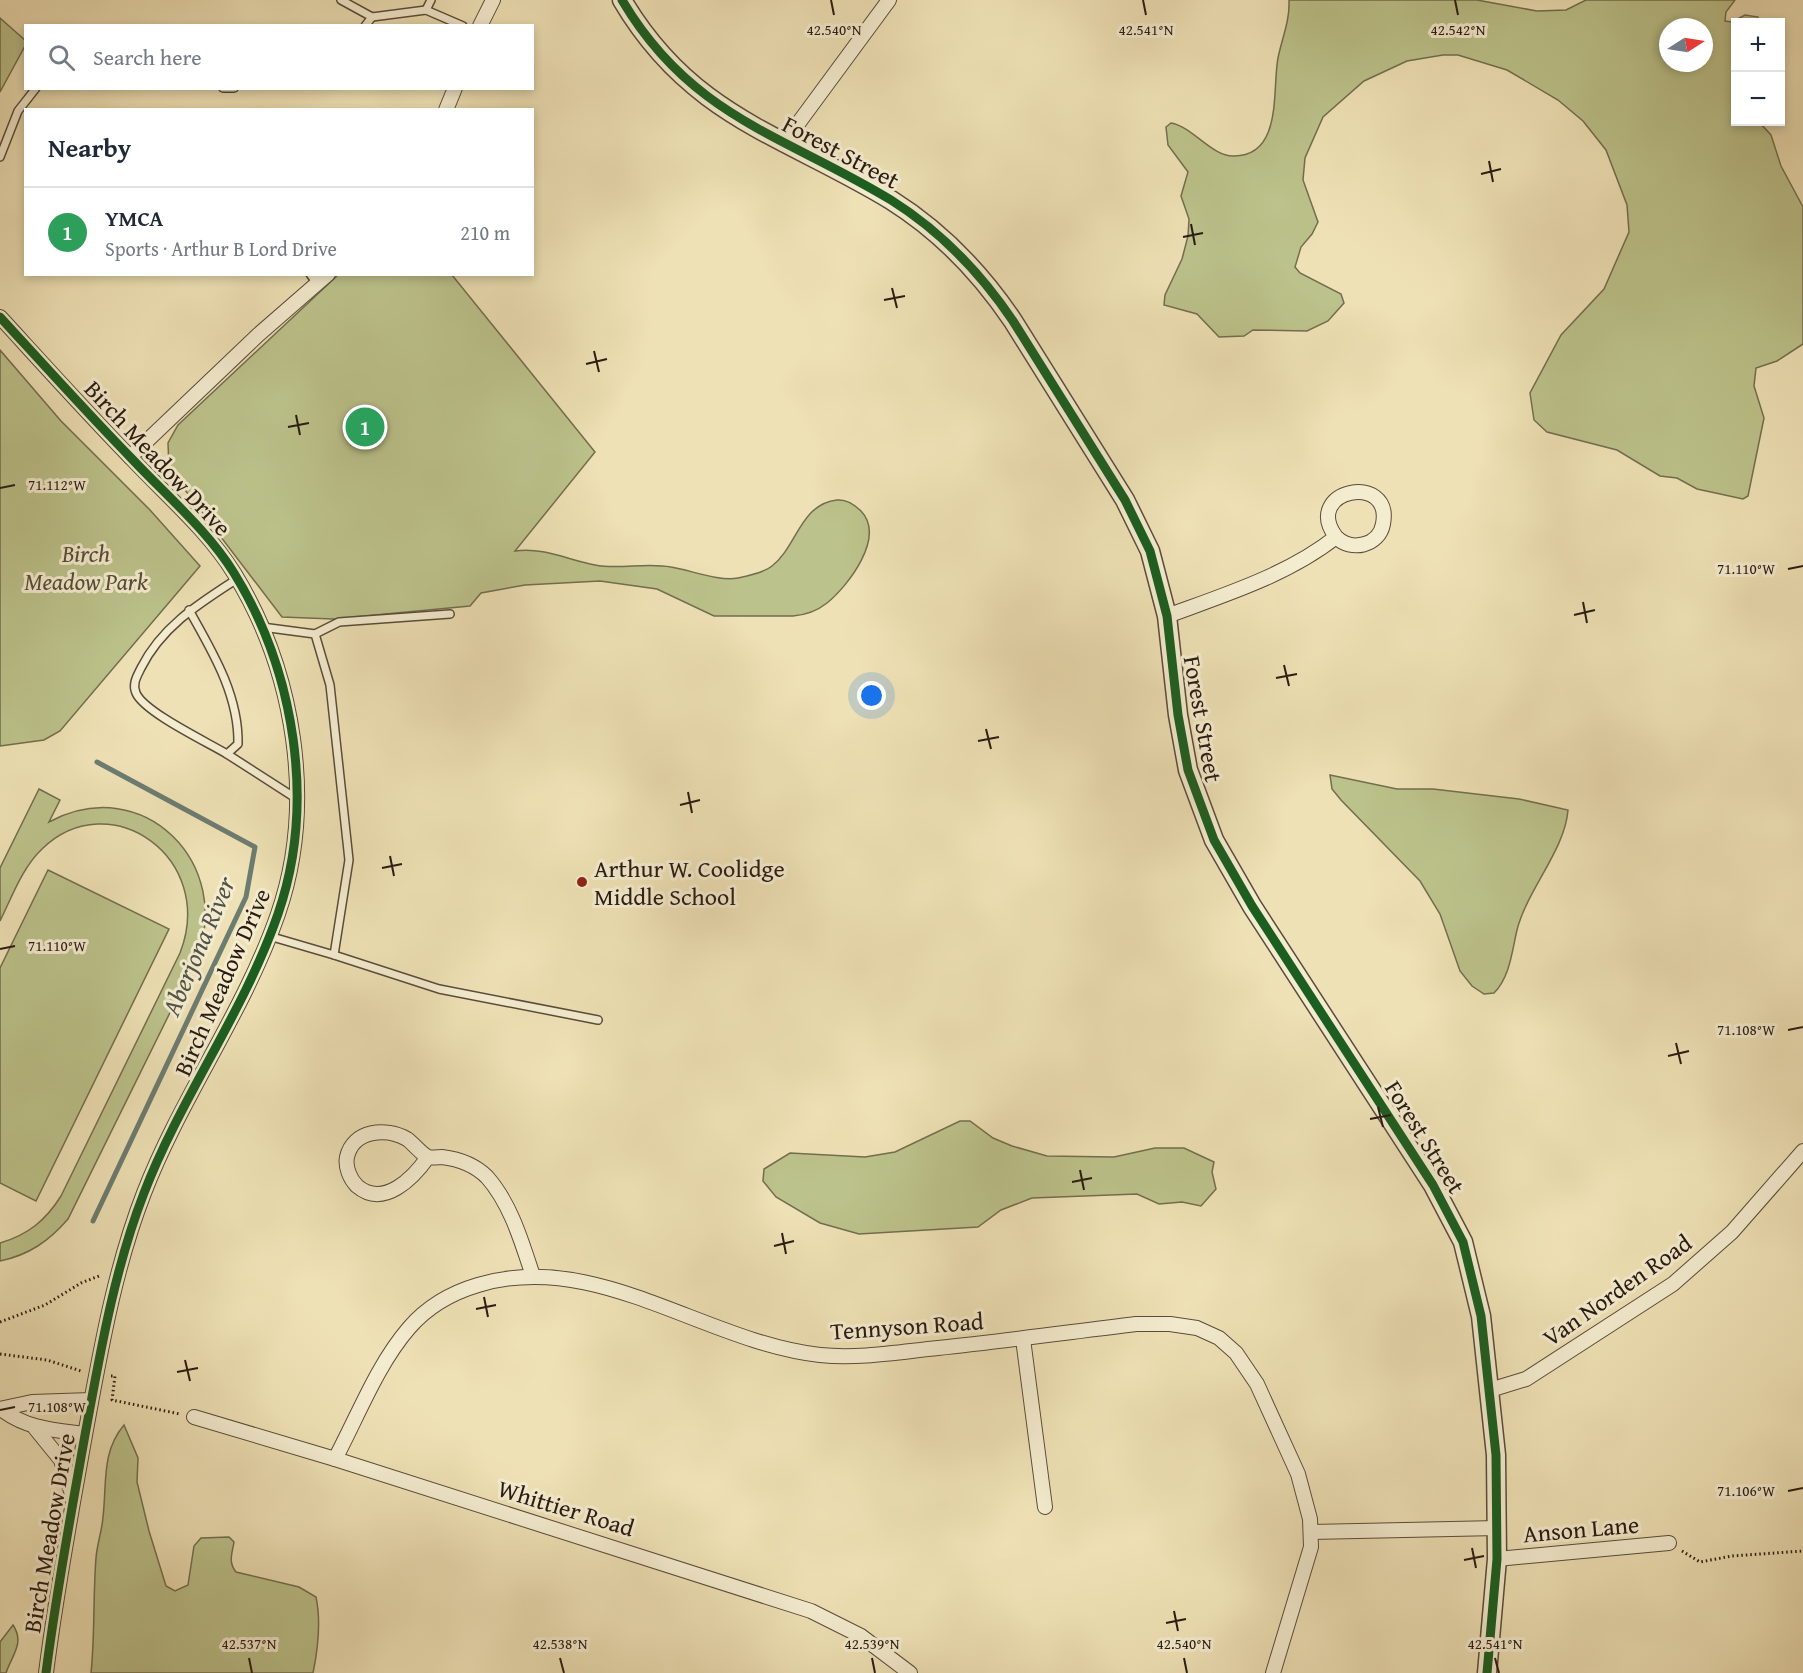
<!DOCTYPE html>
<meta charset="utf-8">
<style>
body{margin:0;font-family:"Gentium Book Plus",serif;background:#f2f2f3;color:#1f2937}
.controls{position:absolute;right:18px;top:18px;display:grid;overflow:hidden;border-radius:0px;box-shadow:0 3px 9px #0003}
.controls button{width:54px;height:54px;display:grid;place-items:center;padding:0;border:0;border-bottom:2px solid #e0e1e3;background:#fff;color:#1f2937;font:30px sans-serif}
.compass{position:absolute;left:1659px;top:18px;width:54px;height:54px;border-radius:50%;background:#fff;box-shadow:0 3px 9px #0003;rotate:78deg}
.you{position:absolute;left:872px;top:696px;width:21px;height:21px;margin:-15px;border:4px solid #fff;border-radius:50%;background:#1a73e8;box-shadow:0 0 0 9px #1a73e833}
.badge{display:grid;place-items:center;width:39px;height:39px;border-radius:50%;background:#7c3aed;color:#fff;font-size:20px;font-weight:700}
.pin{position:absolute;translate:-50% -50%;border:3px solid #fff;box-shadow:0 2px 6px #0006}
.list{margin:0;padding:0;list-style:none}
h2{display:flex;justify-content:space-between;align-items:center;height:78px;margin:0;padding:0 24px;font-size:26px}
h2 small{font-size:20px;font-weight:400;color:#747a83}
.list li{display:grid;grid-template-columns:39px 1fr auto;gap:18px;align-items:center;box-sizing:border-box;height:90px;padding:0 24px;border-top:2px solid #e0e1e3}
.list b{display:block;font-size:22px;white-space:nowrap}
.list p{margin:0;font-size:20px;white-space:nowrap;color:#747a83}
.list em{font-size:20px;font-style:normal;color:#747a83}
.icon{flex:none;width:33px;height:33px;fill:none;stroke:currentColor;stroke-width:2;stroke-linecap:round;stroke-linejoin:round}
.map{position:relative;flex:none;width:1803px;height:1673px;overflow:hidden}
.search{position:absolute;background:#fff;box-shadow:0 3px 9px #0003;left:24px;top:24px;width:510px;height:66px;display:flex;align-items:center;gap:15px;box-sizing:border-box;padding:0 21px;border-radius:0px;color:#747a83;font-size:22px}
.panel{position:absolute;background:#fff;box-shadow:0 3px 9px #0003;left:24px;top:108px;width:510px;height:168px;border-radius:0px}
.map>svg:first-child{display:block}
.green{fill:#bcc28b;stroke:#726e4e;stroke-width:1.5;fill-rule:evenodd}
.lines{fill:none;stroke-linecap:round;stroke-linejoin:round}
.stream{stroke:#6c7c71;stroke-width:5}
.service-casing{stroke:#5a4c3b;stroke-width:10}
.minor-casing{stroke:#5a4c3b;stroke-width:16}
.tertiary-casing{stroke:#5a4c3b;stroke-width:21}
.path{stroke:#291a12;stroke-width:3;stroke-dasharray:1.5 3;stroke-linecap:butt}
.service{stroke:#f4eccf;stroke-width:7}
.minor{stroke:#f4eccf;stroke-width:14}
.tertiary{stroke:#f4eccf;stroke-width:18}
.cycleway-casing{stroke:#f4eccf;stroke-width:13}
.cycleway{stroke:#1b5e20;stroke-width:9}
.ticks{fill:none;stroke:#291a12;stroke-width:2}
.poi-dot{fill:#8f2418;stroke:#f4eccf;stroke-width:2}
.labels{text-anchor:middle;dominant-baseline:central;stroke-width:6;stroke-linejoin:round;paint-order:stroke}
.street-label{font-size:24px;fill:#291a12;stroke:#f4eccf}
.park-label{font-size:24px;font-style:italic;fill:#554c36;stroke:#f4eccf}
.poi-label{font-size:24px;fill:#291a12;stroke:#f4eccf;text-anchor:start}
.water-label{font-size:26px;font-style:italic;fill:#50534a;stroke:#f4eccf}
.ticks-label{font-size:15px;text-anchor:middle;fill:#291a12;stroke:#f4eccf;stroke-width:6;stroke-linejoin:round;paint-order:stroke}
</style>
<div class="map">
<svg width="1803" height="1673" viewBox="0 0 1803 1673">
<rect width="100%" height="100%" fill="#eee1b5"/>
<filter id="stains"><feTurbulence type="fractalNoise" baseFrequency=".00333" numOctaves="4"/><feColorMatrix values="0 0 0 0 .2 0 0 0 0 .09 0 0 0 0 .02 0 0 0 .5 -.17"/></filter>
<radialGradient id="worn" r=".72"><stop offset=".6" stop-color="#630" stop-opacity="0"/><stop offset="1" stop-color="#630" stop-opacity=".3"/></radialGradient>
<!-- green -->
<g class="green">
<path d="M1289 0H1477L1537 11 1566 10 1586 0H1735L1726 12 1725 21 1732 22 1745 15 1758 17 1757 22H1736V122H1759L1771 135 1781 166 1803 207V344L1777 361 1756 368 1754 386 1764 418 1748 496 1743 499 1697 489 1677 478 1660 476 1617 450 1547 432 1534 420 1530 393 1561 335 1604 289 1629 232 1627 205 1606 150 1583 121 1558 100 1507 70 1458 55H1443L1407 61 1364 81 1323 117 1305 158 1303 180 1318 222 1312 234 1301 247 1295 267 1300 273 1341 294 1344 303 1328 321 1307 331 1253 330 1244 336 1219 337 1197 314 1164 305 1165 295 1182 259 1188 236 1189 219 1181 196 1188 172 1168 145 1166 127 1171 123C1193 127 1212 157 1234 156 1283 156 1272 89 1278 58 1282 38 1290 21 1289 0ZM1668 27H1704V63H1668Z"/>
<path d="M0 18 26 41 25 46 0 92Z"/>
<path d="M339 274 452 275 595 452 515 551C544 547 568 560 595 565 620 570 645 562 671 567 690 570 720 582 738 578 748 576 765 572 772 566 797 547 800 504 837 500 846 499 855 505 861 511 886 537 848 586 827 603 817 611 805 615 793 616H714L657 589 600 581 525 585 481 593 470 606 333 619 282 617 169 469 168 443 178 425Z"/>
<path d="M0 350 61 421 150 510 200 566 60 731 44 740 0 746Z"/>
<path d="M1330 775 1397 789H1433L1519 799 1568 810C1565 850 1527 890 1517 930 1512 951 1510 977 1494 993L1484 994 1472 986 1460 971 1440 914 1420 881 1341 800 1332 789Z"/>
<path d="M39 789 60 800 49 822C144 771 235 865 196 960L68 1219C49 1241 29 1255 0 1261V1243C28 1235 46 1220 61 1196L180 953C217 858 110 783 42 849 22 868 12 897 0 921V868Z"/>
<path d="M48 870 169 929 36 1201 0 1183V968Z"/>
<path d="M960 1121H970L993 1138 1012 1146 1047 1156 1114 1157 1155 1148H1184L1214 1162 1212 1172 1216 1189 1201 1206 1182 1202 1159 1204 1137 1194 1032 1198 1001 1210 978 1227 859 1234 820 1223 776 1197 763 1181 764 1169 790 1153 865 1157 895 1152Z"/>
<path d="M124 1425 138 1458 137 1482 149 1531 166 1586 175 1591 188 1585 194 1546 201 1538 229 1537 234 1542C232 1554 228 1562 236 1572L299 1587 316 1597C321 1621 318 1649 313 1673H91C95 1635 93 1596 96 1558 97 1544 102 1531 103 1517 107 1484 101 1452 124 1425Z"/>
<path d="M13 1625C25 1643 12 1655 6 1673H0V1642Z"/>
</g>
<g class="lines">
<!-- stream -->
<path class="stream" d="M93 1221 246 897 255 847 97 762"/>
<defs>
<g id="service">
<path d="M341 0 372 17 426 10 463 26"/>
<path d="M426 10 431 0"/>
<path d="M365 26 372 17"/>
<path d="M223 88H234"/>
<path d="M0 157 18 111 36 88"/>
<path d="M310 274 318 285"/>
<path d="M189 610C212 651 239 695 238 744L227 754C207 742 144 712 136 693 132 684 137 676 141 668 162 626 200 603 237 579"/>
<path d="M262 627 315 634 330 685 349 860 334 955 269 936"/>
<path d="M315 634 339 622 450 614"/>
<path d="M227 754 297 799"/>
<path d="M334 955 439 989 598 1020"/>
</g>
<g id="minor">
<path d="M480 26 493 0"/>
<path d="M446 110 455 88"/>
<path d="M783 144 889 0"/>
<path d="M0 317C44 365 88 414 134 461 168 497 208 531 234 573 295 672 316 804 278 914 244 1012 181 1097 144 1193 114 1270 100 1354 85 1435 71 1514 56 1593 46 1673"/>
<path d="M130 457 258 335 328 274"/>
<path d="M1167 616C1224 595 1288 575 1336 537 1351 552 1379 546 1383 524 1393 471 1301 490 1336 537"/>
<path d="M428 1157C414 1177 384 1209 357 1186 350 1179 345 1167 347 1157 353 1130 386 1127 407 1139 414 1144 421 1154 428 1157 432 1158 438 1157 442 1157 458 1159 475 1165 487 1177 511 1204 522 1243 533 1276"/>
<path d="M1023 1339 1045 1507"/>
<path d="M1490 1390 1526 1379 1673 1284 1732 1232 1803 1151"/>
<path d="M0 1409 32 1402 91 1400"/>
<path d="M1 1409C27 1429 54 1430 85 1434"/>
<path d="M194 1417 335 1459 811 1611 861 1636 910 1673"/>
<path d="M35 1428 61 1460 72 1494"/>
<path d="M335 1459C358 1416 377 1365 409 1328 427 1307 451 1293 478 1285 596 1249 704 1342 820 1355 859 1359 899 1352 938 1348 1004 1341 1070 1332 1136 1324H1170L1197 1328 1219 1338 1236 1353 1257 1384 1298 1474 1310 1519 1311 1547 1273 1673"/>
<path d="M1311 1532 1498 1528"/>
<path d="M1497 1559 1669 1543"/>
</g>
<path id="tertiary" d="M622 0C691 117 784 135 891 200 942 232 980 272 1013 321L1125 500 1150 551 1167 616 1178 715 1188 770 1214 840 1252 906 1433 1185 1463 1242 1481 1316 1496 1455 1497 1559 1487 1673"/>
</defs>
<!-- service casing -->
<use href="#service" class="service-casing"/>
<!-- minor casing -->
<use href="#minor" class="minor-casing"/>
<!-- tertiary casing -->
<use href="#tertiary" class="tertiary-casing"/>
<!-- path -->
<g class="path">
<path d="M0 1322 45 1305 81 1283 99 1276"/>
<path d="M0 1354 47 1360 81 1371"/>
<path d="M111 1376H115L112 1400 180 1414"/>
<path d="M1682 1551 1700 1562 1732 1556 1803 1551"/>
</g>
<!-- service -->
<use href="#service" class="service"/>
<!-- minor -->
<use href="#minor" class="minor"/>
<!-- tertiary -->
<use href="#tertiary" class="tertiary"/>
<defs>
<g id="cycleway">
<path d="M622 0C691 117 784 135 891 200 942 232 980 272 1013 321L1125 500 1150 551 1167 616 1178 715 1188 770 1214 840 1252 906 1433 1185 1463 1242 1481 1316 1496 1455 1497 1559 1487 1673"/>
<path d="M0 317C44 365 88 414 134 461 168 497 208 531 234 573 295 672 316 804 278 914 244 1012 181 1097 144 1193 114 1270 100 1354 85 1435 71 1514 56 1593 46 1673"/>
</g>
</defs>
<!-- cycleway casing -->
<use href="#cycleway" class="cycleway-casing"/>
<!-- cycleway -->
<use href="#cycleway" class="cycleway"/>
</g>
<!-- ticks -->
<path class="ticks" d="M831 0 834 15M1143 0 1146 15M1455 0 1458 15M1489 161 1493 182M1481 174 1501 169M1191 224 1195 245M1183 237 1203 233M892 288 897 308M884 300 905 296M594 351 599 372M586 364 607 359M296 415 300 435M288 427 309 423M0 488 15 485M1788 569 1803 566M1583 602 1587 623M1574 615 1595 610M1284 665 1289 686M1276 678 1297 674M986 729 991 749M978 741 999 737M688 792 692 813M680 805 700 800M390 856 394 876M382 868 402 864M0 949 15 946M1788 1030 1803 1027M1676 1043 1681 1064M1668 1056 1689 1051M1378 1107 1383 1127M1370 1119 1391 1115M1080 1170 1084 1190M1072 1182 1092 1178M782 1233 786 1254M774 1246 794 1241M484 1297 488 1317M476 1309 496 1305M185 1360 190 1381M177 1372 198 1368M0 1410 15 1407M1788 1491 1803 1488M1472 1548 1476 1568M1464 1560 1484 1556M1174 1611 1178 1631M1166 1623 1186 1619M249 1658 252 1673M560 1658 564 1673M872 1658 875 1673M1184 1658 1187 1673M1495 1658 1499 1673"/>
<!-- markers -->
<circle class="poi-dot" cx="582" cy="882" r="6"/>
<g class="labels">
<!-- street labels -->
<g class="street-label">
<text transform="translate(841 152) rotate(28)">Forest Street</text>
<text transform="translate(158 458) rotate(47)">Birch Meadow Drive</text>
<text transform="translate(1203 719) rotate(80)">Forest Street</text>
<text transform="translate(222 982) rotate(-66)">Birch Meadow Drive</text>
<text transform="translate(1425 1137) rotate(58)">Forest Street</text>
<text transform="translate(1617 1290) rotate(-35)">Van Norden Road</text>
<text transform="translate(907 1326) rotate(-4)">Tennyson Road</text>
<text transform="translate(566 1508) rotate(17)">Whittier Road</text>
<text transform="translate(1581 1529) rotate(-5)">Anson Lane</text>
<text transform="translate(49 1533) rotate(-80)">Birch Meadow Drive</text>
</g>
<!-- park labels -->
<g class="park-label">
<text x="86" y="553">Birch<tspan x="86" dy="28">Meadow Park</tspan></text>
</g>
<!-- poi labels -->
<g class="poi-label">
<text x="594" y="868">Arthur W. Coolidge<tspan x="594" dy="28">Middle School</tspan></text>
</g>
<!-- water labels -->
<g class="water-label">
<text transform="translate(198 946) rotate(-67)">Aberjona River</text>
</g>
</g>
<g class="ticks-label">
<text x="834" y="35">42.540°N</text>
<text x="1146" y="35">42.541°N</text>
<text x="1458" y="35">42.542°N</text>
<text x="57" y="490">71.112°W</text>
<text x="1746" y="574">71.110°W</text>
<text x="57" y="951">71.110°W</text>
<text x="1746" y="1035">71.108°W</text>
<text x="57" y="1412">71.108°W</text>
<text x="1746" y="1496">71.106°W</text>
<text x="249" y="1649">42.537°N</text>
<text x="560" y="1649">42.538°N</text>
<text x="872" y="1649">42.539°N</text>
<text x="1184" y="1649">42.540°N</text>
<text x="1495" y="1649">42.541°N</text>
</g>
<rect width="100%" height="100%" filter="url(#stains)"/>
<rect width="100%" height="100%" fill="url(#worn)"/>
</svg>
<div class="controls">
<button>+</button>
<button>−</button>
</div>
<svg class="compass" viewBox="-18 -18 36 36"><path d="M0-13l5 13h-10z" fill="#e53935"/><path d="M0 13l5-13h-10z" fill="#747a83"/></svg>
<div class="you"></div>
<div class="pin badge" style="left:365px;top:427px;background:#2e9e5b">1</div>
<div class="search"><svg class="icon" aria-label="search" viewBox="0 0 24 24"><circle cx="10" cy="10" r="6"/><path d="M15 15l6 6"/></svg>Search here</div>
<section class="panel">
<h2>Nearby<small></small></h2>
<ul class="list">
<li><span class="badge" style="background:#2e9e5b">1</span><div><b>YMCA</b><p>Sports · Arthur B Lord Drive</p></div><em>210 m</em></li>
</ul>
</section>
</div>
